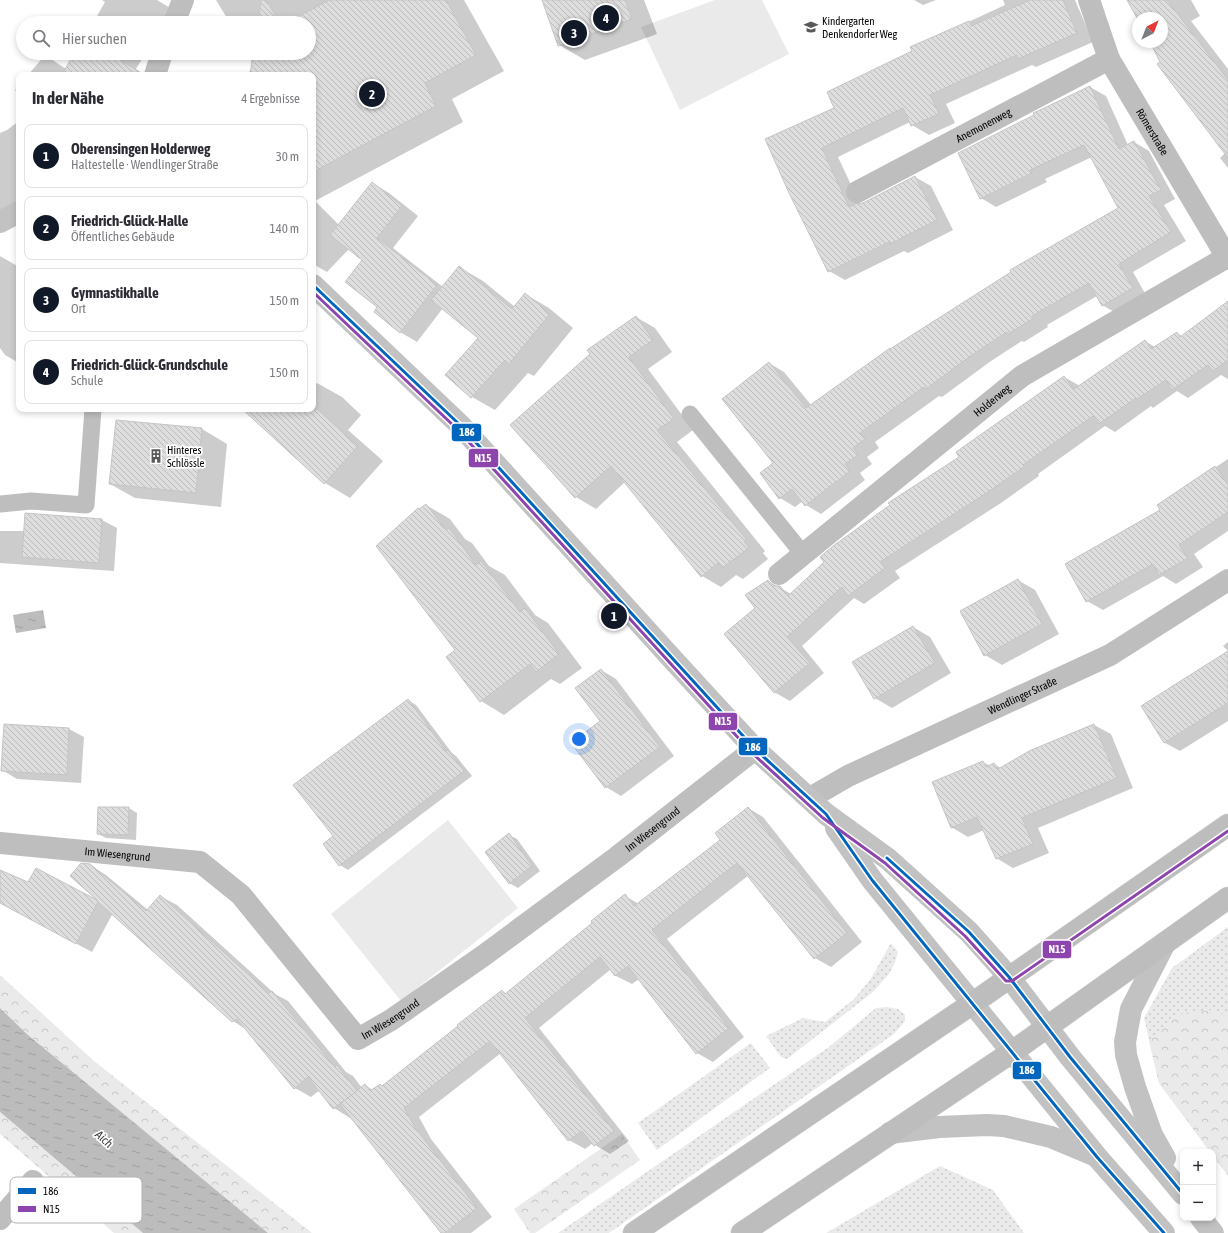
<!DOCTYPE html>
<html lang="de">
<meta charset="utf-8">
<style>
body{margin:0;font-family:"Asap Condensed",sans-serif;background:#f7f7f7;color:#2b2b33}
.controls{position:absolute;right:12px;bottom:12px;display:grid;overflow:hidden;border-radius:8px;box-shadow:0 2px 6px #0003}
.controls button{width:36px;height:36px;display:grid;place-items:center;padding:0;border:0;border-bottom:1px solid #e1e1e2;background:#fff;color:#2b2b33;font:20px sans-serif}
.compass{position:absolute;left:1132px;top:12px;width:36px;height:36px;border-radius:50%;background:#fff;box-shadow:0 2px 6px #0003;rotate:42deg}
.you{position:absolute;left:579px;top:739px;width:14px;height:14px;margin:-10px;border:3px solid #fff;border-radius:50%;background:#1a73e8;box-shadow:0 0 0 6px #1a73e833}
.badge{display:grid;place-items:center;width:26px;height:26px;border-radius:50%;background:#111827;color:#fff;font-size:13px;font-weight:700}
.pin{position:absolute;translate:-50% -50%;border:2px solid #fff;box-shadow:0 1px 4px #0006}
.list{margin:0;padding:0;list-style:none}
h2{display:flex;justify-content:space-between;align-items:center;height:52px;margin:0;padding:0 16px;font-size:17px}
h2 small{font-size:13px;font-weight:400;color:#7c7c81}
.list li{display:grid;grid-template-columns:26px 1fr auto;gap:12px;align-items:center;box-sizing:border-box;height:64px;margin:0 8px 8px;padding:0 8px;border:1px solid #e1e1e2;border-radius:8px}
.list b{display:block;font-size:15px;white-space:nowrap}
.list p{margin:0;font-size:13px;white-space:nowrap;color:#7c7c81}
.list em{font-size:13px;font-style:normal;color:#7c7c81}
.icon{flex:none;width:22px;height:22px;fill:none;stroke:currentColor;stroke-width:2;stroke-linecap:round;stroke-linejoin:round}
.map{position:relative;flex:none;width:1228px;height:1233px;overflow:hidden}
.search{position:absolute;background:#fff;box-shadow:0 2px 6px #0003;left:16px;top:16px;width:300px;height:44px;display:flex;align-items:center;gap:10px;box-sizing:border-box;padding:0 14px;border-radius:22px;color:#7c7c81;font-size:15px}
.panel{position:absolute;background:#fff;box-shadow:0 2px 6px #0003;left:16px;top:72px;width:300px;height:340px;border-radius:8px}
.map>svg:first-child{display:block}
.grass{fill:url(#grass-dots)}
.forest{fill:url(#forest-crowns)}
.park{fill:#eaeaea}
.water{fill:url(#water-ripples)}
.shadow{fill:#0003}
.building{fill:url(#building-back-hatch);stroke:#c5c5c5}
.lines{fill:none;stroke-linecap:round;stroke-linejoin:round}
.primary-casing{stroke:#dbdbdb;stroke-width:23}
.lane{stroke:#bebebe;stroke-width:17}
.street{stroke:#bebebe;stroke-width:22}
.secondary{stroke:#c2c2c2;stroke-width:22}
.primary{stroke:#bdbdbd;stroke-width:22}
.bus-1-casing{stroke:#fff;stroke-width:6}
.bus-2-casing{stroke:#fff;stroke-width:6}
.bus-1{stroke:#0065bd;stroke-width:3}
.bus-2{stroke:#8e44ad;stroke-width:3}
.labels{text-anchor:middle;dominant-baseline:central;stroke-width:3.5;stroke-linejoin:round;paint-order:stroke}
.poi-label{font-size:11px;fill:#000;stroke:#fff;text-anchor:start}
.street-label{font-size:11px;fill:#000;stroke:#fff}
.water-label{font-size:12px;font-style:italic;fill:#414141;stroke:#fff}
.key{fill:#fff;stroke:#b2b2b2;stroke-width:1}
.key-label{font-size:11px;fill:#000}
.line-badge{stroke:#fff;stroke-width:1.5}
.badge-label{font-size:11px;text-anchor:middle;font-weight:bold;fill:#fff}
</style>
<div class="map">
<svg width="1228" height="1233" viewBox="0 0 1228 1233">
<defs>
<pattern id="grass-dots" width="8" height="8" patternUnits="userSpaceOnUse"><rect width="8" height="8" fill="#eaeaea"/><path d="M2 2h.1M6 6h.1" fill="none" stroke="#c7c7c7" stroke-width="1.8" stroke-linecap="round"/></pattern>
<pattern id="forest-crowns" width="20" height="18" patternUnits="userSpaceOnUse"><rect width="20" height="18" fill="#eaeaea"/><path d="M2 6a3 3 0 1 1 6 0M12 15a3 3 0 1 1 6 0" fill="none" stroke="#c7c7c7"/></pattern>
<pattern id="water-ripples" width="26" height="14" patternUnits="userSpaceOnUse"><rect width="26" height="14" fill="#bcbcbc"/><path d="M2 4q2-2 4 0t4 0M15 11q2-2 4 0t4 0" fill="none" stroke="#a0a0a0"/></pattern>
<pattern id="building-back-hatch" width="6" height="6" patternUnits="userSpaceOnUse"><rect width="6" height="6" fill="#ddd"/><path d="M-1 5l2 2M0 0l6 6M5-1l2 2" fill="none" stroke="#bcbcbc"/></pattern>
</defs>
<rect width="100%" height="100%" fill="#fff"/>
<!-- grass -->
<g class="grass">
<path d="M1228 927V1176L1213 1156V1152H1210L1159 1083 1144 1018 1172 968Z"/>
<path d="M891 943 898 952 895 962 889 974 873 992 787 1059 781 1057 766 1036 803 1018 825 1022 853 1000 870 980Z"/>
<path d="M887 1007 898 1009 905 1015V1021L894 1034 609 1233H558L829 1047 876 1008Z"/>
<path d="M751 1043 770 1068 657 1150 638 1123Z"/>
<path d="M940 1166 993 1190 1024 1233H826Z"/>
</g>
<!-- forest -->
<g class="forest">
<path d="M0 975 94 1061 312 1233H268L28 1035 0 1008Z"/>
<path d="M1214 1010 1228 1016V1175L1213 1155V1152H1211L1159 1083 1149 1041 1175 1014Z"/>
<path d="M0 1112 143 1233H114L0 1134Z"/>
<path d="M622 1134 640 1160 535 1233H530L514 1209Z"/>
</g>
<!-- park -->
<g class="park">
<path d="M715 0H762L789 54 680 110 641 27Z"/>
<path d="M448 820 518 908 401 1001 331 914Z"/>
</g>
<!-- water -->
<g class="water">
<path d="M43 610 46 628 16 633 13 615Z"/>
<path d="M0 1008 28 1035 268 1233H143L0 1112Z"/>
</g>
<!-- shadow -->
<g class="shadow">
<path d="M102 0H157L172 9 164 23H93L105 2Z"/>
<path d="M216 0H464L504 71 452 99 463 122 315 201 339 225 372 183 389 193 418 216 393 248 443 287 459 267 483 281 515 307 525 294 549 308 573 328 534 376 528 373 495 410 472 397 479 338 443 308 417 342 400 332 364 260 349 249 327 272 313 264V75H245L256 66 249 53H309V23H230Z"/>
<path d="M550 0H644L657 34 585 60 559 45Z"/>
<path d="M914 0H936L923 5Z"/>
<path d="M1003 0H1075L1093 42 1036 67 1032 65 946 104 955 123 929 135 912 125 910 122 838 157 860 204H863L915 177 931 186 953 230 908 253 904 251 845 280 829 271 790 192 836 108 913 51 912 48 1005 5Z"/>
<path d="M1128 0H1191L1200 16 1191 21 1228 69V168L1220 158 1225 153 1161 62 1151 42H1162V18H1138Z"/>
<path d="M76 53H146L132 75H28L45 55 66 69Z"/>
<path d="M19 85V94L15 90Z"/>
<path d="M1090 87 1106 96 1128 145 1134 142 1149 151 1175 199 1164 205 1186 241 1133 272 1147 297 1118 314 1102 305 1097 296 1047 325 1048 327 1024 342 1022 341 991 361 942 397 939 396 875 442 879 448 867 457 872 464 860 473 865 480 821 514 806 505 803 501 795 507 780 498 761 473 775 464 769 363 784 372 812 406 1120 208 1092 157 1045 179 1047 182 996 207 981 198Z"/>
<path d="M19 121V202L0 211V133L7 130Z"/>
<path d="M0 256 19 267V363L5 355 0 348Z"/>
<path d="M1228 303V379L1221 375 1188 398 1177 391 1153 408 1151 406 1115 432 1105 426 1038 474 1039 476 1001 503 895 571 900 578 864 604 854 598 802 646 824 673 790 701 774 692 757 608 768 581 791 594 961 457 1064 377 1080 386 1145 341 1155 347 1177 333 1182 336Z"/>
<path d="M636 317 655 328 672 352 648 369 693 430 677 442 765 551 763 553 768 559 743 579 736 575 721 587 702 576 625 482 596 509 576 497Z"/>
<path d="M317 383 342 397 361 415 348 430 383 461 350 498 325 483 244 409H313V387Z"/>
<path d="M202 429 227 444 221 507 135 498 110 484Z"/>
<path d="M1228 459V531L1194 554 1203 567 1176 584 1163 576 1103 610 1087 601 1162 511 1158 505Z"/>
<path d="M426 505 450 519 465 539 472 543 489 566 505 575 535 615 548 623 582 668 560 684 551 679 504 715 481 701 456 651 419 510Z"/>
<path d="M26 514 102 520 117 528 114 571 0 563V531H25Z"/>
<path d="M1018 580 1035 590 1059 634 1002 665 985 655Z"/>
<path d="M913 627 930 637 951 673 892 708 875 698Z"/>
<path d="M1228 642V651L1223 646Z"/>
<path d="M1228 653V721L1180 751 1165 743 1142 706Z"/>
<path d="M601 670 616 679 674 756 621 796 606 787 601 721Z"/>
<path d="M408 700 416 705 452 753 456 756 472 776 348 870 340 865 324 844 335 836Z"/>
<path d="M5 725 69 729 84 737 81 783 17 779 2 770Z"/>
<path d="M1094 725 1111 734 1133 788 1038 828 1049 853 1013 868 996 858 984 830 968 837 951 827 983 762 990 766 994 764 1001 768Z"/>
<path d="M129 808 137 813 136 840 106 838 98 834Z"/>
<path d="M748 808 763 817 862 942 831 967 815 958 749 875 667 939 744 1037 713 1062 697 1053 639 979 632 984 616 976 611 969 539 1028 629 1141 610 1154 595 1145 593 1143 585 1149 569 1140 501 1053 419 1117 431 1139 492 1217 471 1233H442L351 1117 350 1118 334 1108 320 1090 311 1097 295 1088 247 1030 233 1021 113 913 92 952 0 903V874L29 884 36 870 100 903 90 865 106 875 148 910 160 896 177 905 275 994 288 1001 346 1072 353 1076 362 1088 365 1085 373 1090 382 1086 502 991 507 994 625 896 639 904 722 840Z"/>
<path d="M509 835 517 839 540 871 518 888 509 883Z"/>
</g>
<!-- building -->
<g class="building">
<path d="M261 0H266L280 23H258Z"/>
<path d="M329 0H446L476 55 425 83 436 106 313 172V75H250L253 53H309V23H286Z"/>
<path d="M542 0H625L632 19 558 46Z"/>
<path d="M1030 0H1063L1077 33 1018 59 1017 55 930 95 939 114 911 126 903 108 822 148 849 207 855 204 863 203 915 176 937 220 890 244 889 242 828 272 789 193 765 139 834 108 827 92 912 51 910 47 969 21 971 26Z"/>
<path d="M1127 0H1167L1228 80V158L1157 64 1160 62 1150 42H1162V18H1138V20Z"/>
<path d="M74 53H109L143 74V75H62Z"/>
<path d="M1090 86 1119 149 1134 141 1161 190 1149 196 1171 232 1119 264 1133 288 1102 306 1089 283 1032 316 1034 318 1008 334 1007 332 969 357 926 389 924 387 860 433 865 439 853 448 858 455 845 464 850 471 805 506 792 489 779 499 760 473 773 463 722 399 769 362 806 408 890 348V349L1011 272 1010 270 1118 208 1084 145 1030 170 1032 173 980 199 958 153 1034 115 1033 113 1040 110Z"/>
<path d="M372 182 402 206 377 238 437 285 400 333 374 312 377 307 345 282 362 260 330 235Z"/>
<path d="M459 266 512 309 525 293 550 314 509 364 505 360 471 398 445 375 478 338 431 300Z"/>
<path d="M1228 301V360L1213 371 1208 365 1172 390 1166 380 1137 399 1136 398 1099 424 1093 416 1023 465 1024 467 985 494 880 562 885 568 848 596 842 587 787 637 810 663 774 693 724 634 755 608 745 595 768 580 774 586H780L788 596 824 562 820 557 833 546 890 505 888 503 959 457 956 452 1064 376 1074 389 1145 340 1151 349 1177 332 1180 337Z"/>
<path d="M636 316 653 340 629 357 674 419 657 430 746 539 744 541 749 548 722 568 718 563 701 577 611 466 575 498 510 425 590 354 587 350Z"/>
<path d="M242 409H317L358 446 324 484Z"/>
<path d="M116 420 202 428 196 493 109 484Z"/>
<path d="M1215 466 1228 485V512L1179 545 1188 558 1159 575 1153 564 1086 602 1065 564 1160 510 1157 505Z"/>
<path d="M426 504 446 530 449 528 476 565 481 561 520 612 525 608 559 654 536 672 530 664 480 702 446 657 455 650 376 546 418 508 419 509Z"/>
<path d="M25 513 102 519 99 563 22 557Z"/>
<path d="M1018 579 1042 624 984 656 960 611Z"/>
<path d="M913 626 935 663 874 699 852 662Z"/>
<path d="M1228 651V703L1164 743 1141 706Z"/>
<path d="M601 669 660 747 605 788 571 743 600 721 575 688Z"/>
<path d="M408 699 446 751 448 750 464 771 339 866 323 844 333 836 293 785Z"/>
<path d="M4 724 69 728 67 775 1 771Z"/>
<path d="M1094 724 1117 778 1022 818 1033 844 996 859 977 817 951 828 932 782 983 761 986 767 994 763 998 769 1029 751Z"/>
<path d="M98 807H129L128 835 97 834Z"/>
<path d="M748 807 847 933 814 959 737 863 652 930 729 1028 696 1054 628 966 615 976 600 957 525 1018 614 1131 594 1146 582 1131 568 1141 490 1041 404 1108 416 1129 477 1208 445 1233H441L340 1104 365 1084 370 1091 380 1084 382 1086 458 1026 457 1025 502 990 505 994 592 923 591 921 625 894 634 906 720 840 715 833Z"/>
<path d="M509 833 532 866 509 884 485 852Z"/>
<path d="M81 863 90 864 146 911 160 895 269 993 272 991 335 1067 337 1065 357 1091 333 1109 308 1077 294 1089 237 1019 232 1022 98 902 76 944 0 903V870L28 882 36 868 97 900 70 876Z"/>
</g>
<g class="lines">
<defs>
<g id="primary">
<path d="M634 1233 973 1003 1228 825"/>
<path d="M742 1233 1012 1052 1228 898"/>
</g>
</defs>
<!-- primary casing -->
<use href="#primary" class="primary-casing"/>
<!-- lane -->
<g class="lane">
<path d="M690 414 803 554"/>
<path d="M0 504 31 501 86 505 93 409"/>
</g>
<!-- street -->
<g class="street">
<path id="s1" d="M1089 0 1109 59 1228 259"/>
<path d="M174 23 183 0"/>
<path d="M155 75 162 53"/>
<path id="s2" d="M857 192 1109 59"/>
<path id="s3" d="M779 574 1022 376 1227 257"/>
<path id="s4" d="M810 798 848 776 1110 655 1228 580"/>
<path id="s5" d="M0 843 200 862 241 895 358 1039 391 1020 483 956 617 857 755 749"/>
<path d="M0 1219 33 1181"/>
</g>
<!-- secondary -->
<g class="secondary">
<path d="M0 222 19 212"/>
<path d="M313 285 460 425 676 663 755 749 826 814 888 859 969 932 1009 977 1070 1057 1183 1194"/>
<path d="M836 828 872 880 1012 1052 1097 1157 1164 1233"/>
<path d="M1165 943 1131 1009 1125 1042 1126 1055 1135 1087 1152 1135 1165 1158"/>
<path d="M890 1133 939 1127 987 1125 1004 1126 1051 1137 1094 1155"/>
<path d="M1201 1218 1213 1233"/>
</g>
<!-- primary -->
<use href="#primary" class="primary"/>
<defs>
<g id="bus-1">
<path d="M313 285 460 425 755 749 826 814 872 880 1097 1157 1164 1233"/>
<path d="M887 858 969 932 1009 977 1070 1057 1183 1194"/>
</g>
<path id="bus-2" d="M313 292 456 428 752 753 823 818 885 863 965 936 1006 981H1012L1228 831"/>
</defs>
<!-- bus-1 casing -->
<use href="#bus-1" class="bus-1-casing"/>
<!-- bus-2 casing -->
<use href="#bus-2" class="bus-2-casing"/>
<!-- bus-1 -->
<use href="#bus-1" class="bus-1"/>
<!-- bus-2 -->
<use href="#bus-2" class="bus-2"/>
</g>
<!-- icons -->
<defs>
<symbol id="school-bare" viewBox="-9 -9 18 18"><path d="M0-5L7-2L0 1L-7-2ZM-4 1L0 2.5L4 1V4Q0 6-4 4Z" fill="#595959" stroke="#fff" stroke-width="2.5" paint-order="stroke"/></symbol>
<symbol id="building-bare" viewBox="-9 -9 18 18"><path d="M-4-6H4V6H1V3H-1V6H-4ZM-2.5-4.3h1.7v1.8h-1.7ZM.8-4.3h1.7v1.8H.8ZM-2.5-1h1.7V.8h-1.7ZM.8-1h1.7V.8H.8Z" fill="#595959" stroke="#fff" stroke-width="2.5" paint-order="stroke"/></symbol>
</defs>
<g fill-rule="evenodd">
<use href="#school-bare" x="801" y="17" width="20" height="20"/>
<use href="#building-bare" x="146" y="446" width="20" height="20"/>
</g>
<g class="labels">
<!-- poi labels -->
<g class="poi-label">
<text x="822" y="21">Kindergarten<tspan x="822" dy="13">Denkendorfer Weg</tspan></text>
<text x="167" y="450">Hinteres<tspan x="167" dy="13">Schlössle</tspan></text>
</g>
<!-- street labels -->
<g class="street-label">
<text stroke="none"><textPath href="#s2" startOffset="143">Anemonenweg</textPath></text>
<text stroke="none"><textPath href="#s1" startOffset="147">Römerstraße</textPath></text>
<text stroke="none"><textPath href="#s3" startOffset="275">Holderweg</textPath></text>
<text stroke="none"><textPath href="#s4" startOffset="236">Wendlinger Straße</textPath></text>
<text stroke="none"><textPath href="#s5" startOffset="801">Im Wiesengrund</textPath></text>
<text stroke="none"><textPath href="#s5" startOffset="118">Im Wiesengrund</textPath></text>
<text stroke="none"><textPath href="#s5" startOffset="477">Im Wiesengrund</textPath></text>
</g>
<!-- water labels -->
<g class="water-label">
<text transform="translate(104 1139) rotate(42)">Aich</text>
</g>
</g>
<!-- legend -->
<rect x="10" y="1177" width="132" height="46" rx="6" class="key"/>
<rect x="18" y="1188" width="18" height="6" fill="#0065bd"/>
<rect x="18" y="1206" width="18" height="6" fill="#8e44ad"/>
<g class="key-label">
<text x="43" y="1195">186</text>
<text x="43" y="1213">N15</text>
</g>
<g class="line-badge">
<rect x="451" y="423" width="31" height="19" rx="4" fill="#0065bd"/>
<rect x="468" y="448" width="31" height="20" rx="4" fill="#8e44ad"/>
<rect x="708" y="712" width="30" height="19" rx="4" fill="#8e44ad"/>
<rect x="738" y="737" width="30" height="19" rx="4" fill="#0065bd"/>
<rect x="1042" y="940" width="30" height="19" rx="4" fill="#8e44ad"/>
<rect x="1012" y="1061" width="30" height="19" rx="4" fill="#0065bd"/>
</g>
<g class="badge-label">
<text x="467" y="436">186</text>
<text x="483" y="462">N15</text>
<text x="723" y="725">N15</text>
<text x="753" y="751">186</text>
<text x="1057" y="953">N15</text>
<text x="1027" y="1074">186</text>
</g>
</svg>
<div class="controls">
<button>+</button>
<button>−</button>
</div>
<svg class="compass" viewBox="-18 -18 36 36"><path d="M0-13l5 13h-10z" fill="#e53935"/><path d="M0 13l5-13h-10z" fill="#7c7c81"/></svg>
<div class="you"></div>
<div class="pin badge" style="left:614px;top:616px">1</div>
<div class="pin badge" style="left:372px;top:94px">2</div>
<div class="pin badge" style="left:574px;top:33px">3</div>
<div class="pin badge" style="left:606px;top:18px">4</div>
<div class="search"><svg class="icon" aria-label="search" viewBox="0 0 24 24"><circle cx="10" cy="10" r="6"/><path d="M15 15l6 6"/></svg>Hier suchen</div>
<section class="panel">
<h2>In der Nähe<small>4 Ergebnisse</small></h2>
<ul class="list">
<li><span class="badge">1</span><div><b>Oberensingen Holderweg</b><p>Haltestelle · Wendlinger Straße</p></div><em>30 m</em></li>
<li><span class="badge">2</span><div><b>Friedrich-Glück-Halle</b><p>Öffentliches Gebäude</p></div><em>140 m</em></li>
<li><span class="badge">3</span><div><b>Gymnastikhalle</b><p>Ort</p></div><em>150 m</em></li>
<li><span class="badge">4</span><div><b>Friedrich-Glück-Grundschule</b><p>Schule</p></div><em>150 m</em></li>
</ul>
</section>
</div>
